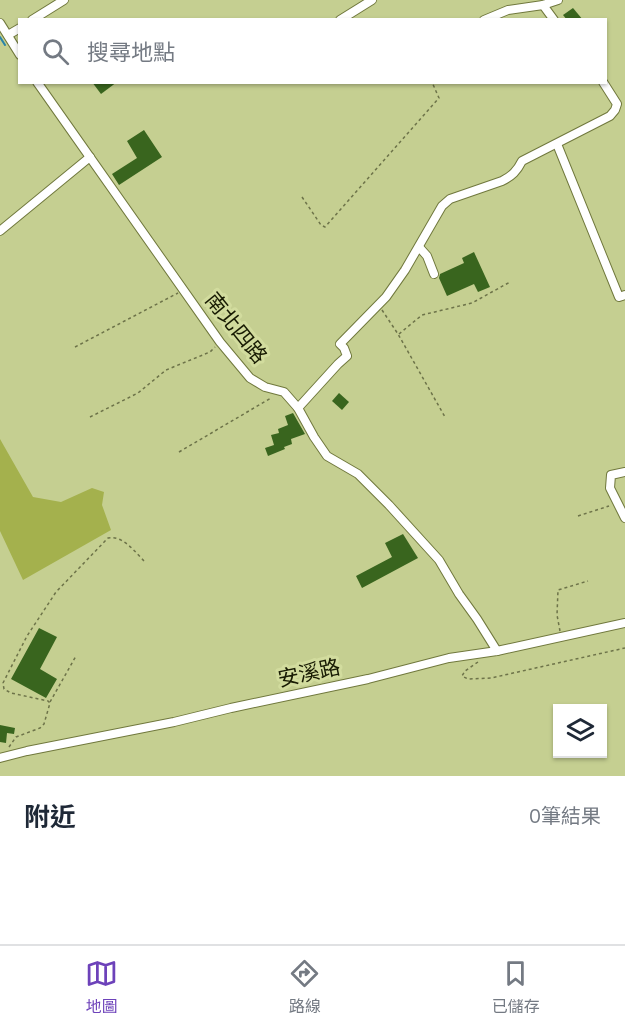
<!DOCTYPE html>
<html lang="zh-TW">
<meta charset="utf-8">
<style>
body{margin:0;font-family:"Nunito Sans","Noto Sans TC",sans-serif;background:#f6f6f7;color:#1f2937}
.controls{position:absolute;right:18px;bottom:18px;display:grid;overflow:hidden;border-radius:0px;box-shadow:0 2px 4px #0004}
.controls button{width:54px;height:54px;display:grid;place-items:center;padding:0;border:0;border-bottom:2px solid #e0e1e3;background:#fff;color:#1f2937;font:30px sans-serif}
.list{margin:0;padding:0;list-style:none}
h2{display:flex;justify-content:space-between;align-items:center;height:78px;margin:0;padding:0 24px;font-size:26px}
h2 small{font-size:20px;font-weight:400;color:#747a83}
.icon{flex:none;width:33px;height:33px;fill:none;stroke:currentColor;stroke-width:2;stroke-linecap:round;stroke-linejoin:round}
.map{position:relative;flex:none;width:625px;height:776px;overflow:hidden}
.search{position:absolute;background:#fff;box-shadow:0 2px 4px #0004;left:18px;right:18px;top:18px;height:66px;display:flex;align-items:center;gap:15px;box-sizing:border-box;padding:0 21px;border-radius:0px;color:#747a83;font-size:22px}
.sheet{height:168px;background:#fff}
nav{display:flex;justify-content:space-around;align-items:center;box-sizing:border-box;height:84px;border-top:2px solid #e0e1e3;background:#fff;font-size:16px;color:#747a83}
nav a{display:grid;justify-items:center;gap:3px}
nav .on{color:#6d42ba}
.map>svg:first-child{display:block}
.green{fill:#a4b14d}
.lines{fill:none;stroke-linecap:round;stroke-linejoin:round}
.stream{stroke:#2984a9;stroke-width:2}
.building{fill:#39651e}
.minor-casing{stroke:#70783d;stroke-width:10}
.path{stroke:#6d7349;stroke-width:1.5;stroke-dasharray:3 3;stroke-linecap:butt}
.minor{stroke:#fff;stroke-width:8}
.labels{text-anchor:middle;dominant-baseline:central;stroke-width:6;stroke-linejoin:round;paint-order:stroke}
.street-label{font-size:21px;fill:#181b03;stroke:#d2dc9e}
</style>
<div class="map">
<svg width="625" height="776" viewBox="0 0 625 776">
<rect width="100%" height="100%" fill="#c5cf91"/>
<!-- green -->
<path class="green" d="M0 439 33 497 61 502 92 488 104 492 102 505 111 530 23 580 0 531Z"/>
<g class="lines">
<!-- stream -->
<path class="stream" d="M0 37 5 45"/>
</g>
<!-- building -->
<g class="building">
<path d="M573 8 583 20H567L563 15Z"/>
<path d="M92 82H117L101 94Z"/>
<path d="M144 130 162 157 119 185 112 174 137 158 127 141Z"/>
<path d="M474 252 490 287 478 292 474 284 447 296 439 278 440 274 464 263 462 258Z"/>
<path d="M339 393 349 402 342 410 332 401Z"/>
<path d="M293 413 305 434 291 439 292 444 284 447 285 449 268 456 265 448 274 445 271 435 279 433 278 429 288 425 285 416Z"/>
<path d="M403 534 418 558 362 588 356 576 392 557 385 543Z"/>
<path d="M39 628 57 637 40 669 57 679 46 698 11 679Z"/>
<path d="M0 725 15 728 14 734 7 733 6 743 0 742Z"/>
</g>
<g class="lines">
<defs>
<g id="minor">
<path d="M543 5 554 20"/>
<path d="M32 20 64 0"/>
<path d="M340 20 372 0"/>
<path d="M484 20 508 10 543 5 558 0"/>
<path d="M0 23 20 55"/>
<path d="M8 35 20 28"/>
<path d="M37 82 220 342 250 378 265 387 284 392 298 408 314 437 327 456 358 474 389 505 439 560 459 594 477 619 497 651"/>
<path d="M557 144 619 297 625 295"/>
<path d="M0 231 90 157"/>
<path d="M419 247 427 256 434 274"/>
<path d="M298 408 338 364 347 356 344 348 340 344 386 297 405 270 442 206 450 199 502 181C512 176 517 171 522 161L610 116 615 110 617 104 603 82"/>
<path d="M625 472 611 475 610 488 625 518"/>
<path d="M0 758 27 751 174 722 231 708 368 679 449 658 497 651 625 623"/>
</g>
</defs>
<!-- minor casing -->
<use href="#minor" class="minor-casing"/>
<!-- path -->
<g class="path">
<path d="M302 197 321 225 325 227 439 98 432 82"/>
<path d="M382 310 398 334 445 417"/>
<path d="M399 334 422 315 472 303 510 282"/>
<path d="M75 347 178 293"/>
<path d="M90 417 138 393 166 370 210 352 215 347"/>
<path d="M179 452 271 398"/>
<path d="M578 516 609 506"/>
<path d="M560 631 557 615 558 590 588 581"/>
<path d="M478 662 465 671 462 676 468 679 491 678 625 648"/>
<path d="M50 702 76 656"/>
<path d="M9 747 16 737 40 728 44 724 50 703 48 701 11 693 4 689 3 683 27 636 56 592 108 538C123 535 135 552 145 562"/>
</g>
<!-- minor -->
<use href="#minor" class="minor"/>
</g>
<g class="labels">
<!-- street labels -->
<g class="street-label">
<text transform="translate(236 328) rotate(51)">南北四路</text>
<text transform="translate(309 673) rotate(-12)">安溪路</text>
</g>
</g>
</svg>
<div class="controls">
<button><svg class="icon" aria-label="layers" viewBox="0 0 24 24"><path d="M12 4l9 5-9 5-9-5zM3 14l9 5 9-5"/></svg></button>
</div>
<div class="search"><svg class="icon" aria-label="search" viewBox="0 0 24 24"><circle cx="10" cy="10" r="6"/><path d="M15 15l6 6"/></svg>搜尋地點</div>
</div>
<section class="sheet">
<h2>附近<small>0筆結果</small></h2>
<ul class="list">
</ul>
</section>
<nav>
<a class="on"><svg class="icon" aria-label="map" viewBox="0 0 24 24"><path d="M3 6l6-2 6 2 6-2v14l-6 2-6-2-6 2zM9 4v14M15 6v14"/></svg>地圖</a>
<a><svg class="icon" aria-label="directions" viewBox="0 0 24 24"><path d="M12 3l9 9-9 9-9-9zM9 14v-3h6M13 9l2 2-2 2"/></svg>路線</a>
<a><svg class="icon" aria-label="saved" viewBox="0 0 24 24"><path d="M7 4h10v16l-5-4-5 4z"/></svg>已儲存</a>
</nav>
